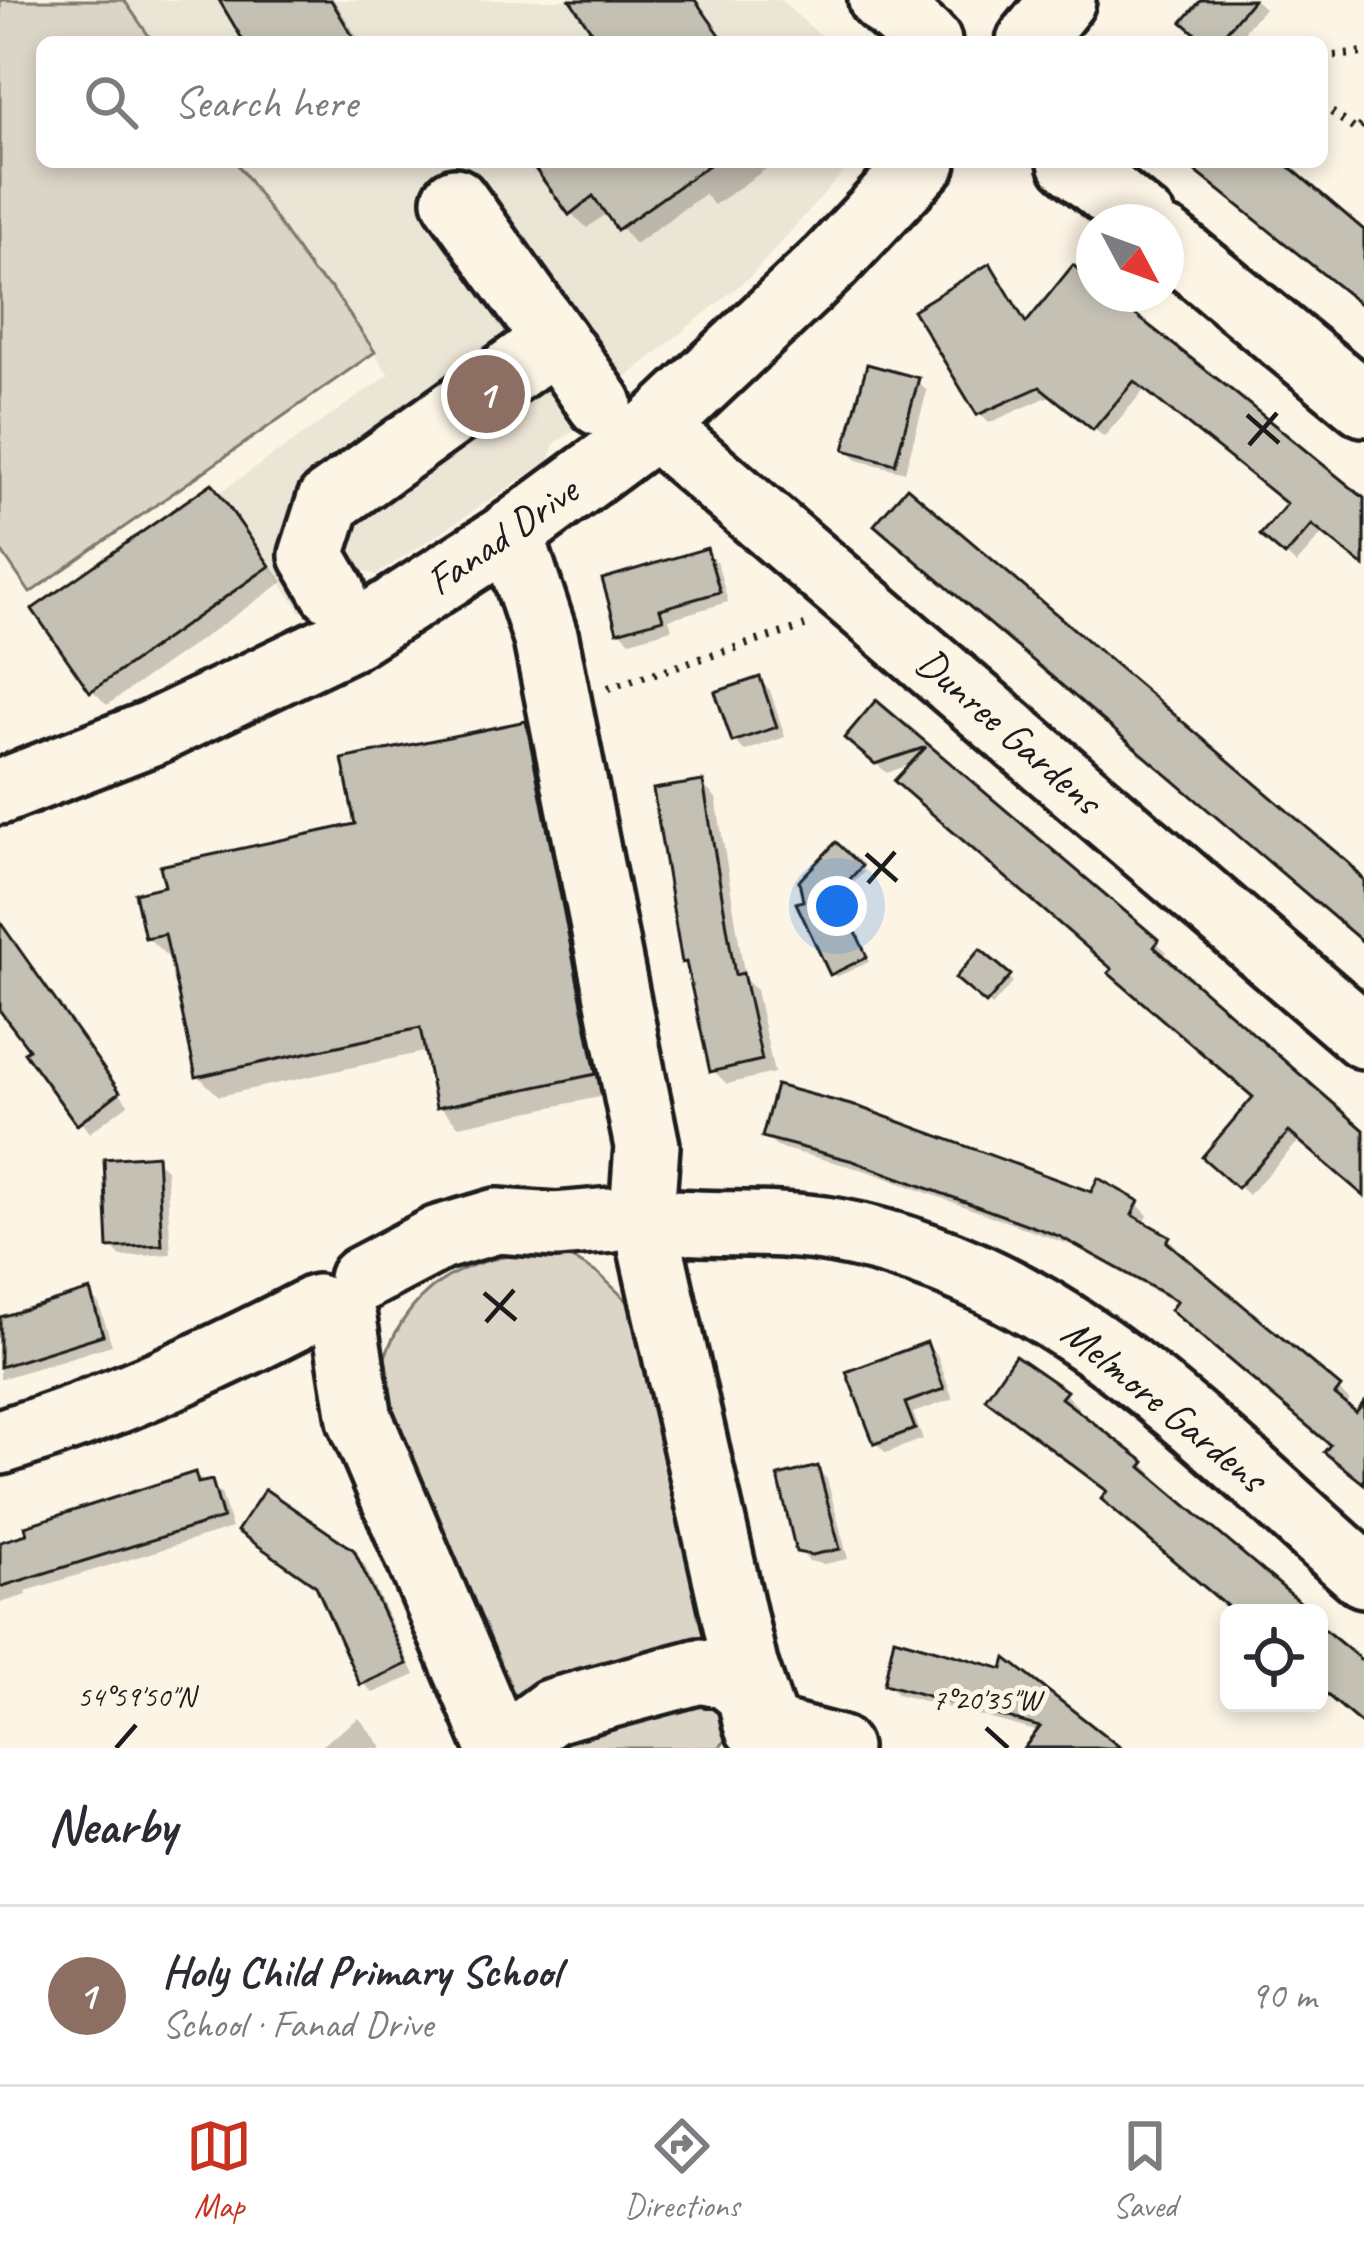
<!DOCTYPE html>
<meta charset="utf-8">
<style>
body{margin:0;font-family:Caveat,sans-serif;background:#f2f2f3;color:#2b2b33}
.controls{position:absolute;right:36px;bottom:36px;display:grid;overflow:hidden;border-radius:18px;box-shadow:0 6px 18px #0003}
.controls button{width:108px;height:108px;display:grid;place-items:center;padding:0;border:0;border-bottom:3px solid #e1e1e2;background:#fff;color:#2b2b33;font:60px sans-serif}
.compass{position:absolute;left:1076px;top:204px;width:108px;height:108px;border-radius:50%;background:#fff;box-shadow:0 6px 18px #0003;rotate:131deg}
.you{position:absolute;left:837px;top:906px;width:42px;height:42px;margin:-30px;border:9px solid #fff;border-radius:50%;background:#1a73e8;box-shadow:0 0 0 18px #1a73e833}
.badge{display:grid;place-items:center;width:78px;height:78px;border-radius:50%;background:#c8321e;color:#fff;font-size:39px;font-weight:700}
.pin{position:absolute;translate:-50% -50%;border:6px solid #fff;box-shadow:0 3px 12px #0006}
.list{margin:0;padding:0;list-style:none}
h2{display:flex;justify-content:space-between;align-items:center;height:156px;margin:0;padding:0 48px;font-size:51px}
h2 small{font-size:39px;font-weight:400;color:#7c7c81}
.list li{display:grid;grid-template-columns:78px 1fr auto;gap:36px;align-items:center;box-sizing:border-box;height:180px;padding:0 48px;border-top:3px solid #e1e1e2}
.list b{display:block;font-size:45px;white-space:nowrap}
.list p{margin:0;font-size:39px;white-space:nowrap;color:#7c7c81}
.list em{font-size:39px;font-style:normal;color:#7c7c81}
.icon{flex:none;width:66px;height:66px;fill:none;stroke:currentColor;stroke-width:2;stroke-linecap:round;stroke-linejoin:round}
.map{position:relative;flex:none;width:1364px;height:1748px;overflow:hidden}
.search{position:absolute;background:#fff;box-shadow:0 6px 18px #0003;left:36px;right:36px;top:36px;height:132px;display:flex;align-items:center;gap:30px;box-sizing:border-box;padding:0 42px;border-radius:18px;color:#7c7c81;font-size:45px}
.sheet{height:336px;background:#fff}
nav{display:flex;justify-content:space-around;align-items:center;box-sizing:border-box;height:168px;border-top:3px solid #e1e1e2;background:#fff;font-size:33px;color:#7c7c81}
nav a{display:grid;justify-items:center;gap:6px}
nav .on{color:#c8321e}
.map>svg:first-child{display:block}
.built{fill:#ebe5d6}
.green{fill:#dbd5c8;stroke:#7c7872;stroke-width:3}
.shadow{fill:#0003}
.building{fill:#c4c0b3;stroke:#1c1c1c;stroke-width:3}
.lines{fill:none;stroke-linecap:round;stroke-linejoin:round}
.minor-casing{stroke:#1c1c1c;stroke-width:72}
.path{stroke:#1c1c1c;stroke-width:8;stroke-dasharray:3 9;stroke-linecap:butt}
.minor{stroke:#fcf5e5;stroke-width:63}
.ticks{fill:none;stroke:#1c1c1c;stroke-width:4.5}
.labels{text-anchor:middle;dominant-baseline:central;stroke-width:10;stroke-linejoin:round;paint-order:stroke}
.street-label{font-size:42px;fill:#1c1c1c;stroke:#fcf5e5}
.ticks-label{font-size:30px;text-anchor:middle;fill:#1c1c1c;stroke:#fcf5e5;stroke-width:10;stroke-linejoin:round;paint-order:stroke}
</style>
<div class="map">
<svg width="1364" height="1748" viewBox="0 0 1364 1748">
<rect width="100%" height="100%" fill="#fcf5e5"/>
<filter id="ink" filterUnits="userSpaceOnUse"><feTurbulence type="fractalNoise" baseFrequency=".00833" numOctaves="2"/><feDisplacementMap in="SourceGraphic" scale="24" xChannelSelector="R" yChannelSelector="G"/><feConvolveMatrix kernelMatrix="1 2 1 2 8 2 1 2 1" color-interpolation-filters="sRGB"/></filter>
<g filter="url(#ink)">
<!-- built -->
<g class="built">
<path d="M124 0H780L828 42H153Z"/>
<path d="M236 162H852L751 276 619 383 581 426 554 444 549 461 376 575 365 571 301 612 219 493 389 375 332 289 313 274Z"/>
</g>
<!-- green -->
<g class="green">
<path d="M0 0H124L153 42H42V162H236L313 273 332 289 375 352 30 593 0 549Z"/>
<path d="M541 1253 575 1260 600 1275 644 1317 727 1656 497 1717 375 1391C395 1300 449 1256 541 1253Z"/>
<path d="M672 1696 723 1708C729 1723 731 1736 719 1748H535Z"/>
</g>
<!-- shadow -->
<g class="shadow">
<path d="M222 0H334L360 42H248Z"/>
<path d="M1205 0H1255L1264 8 1235 42H1207Z"/>
<path d="M541 162H776L714 205 704 194 635 244 608 212 587 228 571 213Z"/>
<path d="M989 267 1028 325 1094 285V294H1105L1364 502V566L1323 533 1296 564 1274 544 1290 505 1146 388 1104 437 1052 395 989 423 979 413Z"/>
<path d="M917 381 927 391 905 472 857 460 847 449Z"/>
<path d="M212 487 227 502 283 582 107 705 92 690Z"/>
<path d="M706 552 717 562 728 602 669 619 672 629 630 641 620 631Z"/>
<path d="M759 680 770 690 785 737 745 751 734 741Z"/>
<path d="M877 704 1157 943 1167 952 1162 958 1364 1133V1194L1300 1140 1248 1195 1206 1156 1257 1098 1115 969 914 763 887 773 858 748Z"/>
<path d="M525 724 545 744 614 1094 459 1126 439 1106 428 1051 219 1096 198 1076 173 956 168 957 147 937 359 827Z"/>
<path d="M702 784 716 798 745 979 756 990 774 1073 727 1084 713 1070 690 967 685 961Z"/>
<path d="M836 846 864 872 840 898 869 962 836 977 807 904Z"/>
<path d="M0 924 128 1104 89 1133 0 1006Z"/>
<path d="M981 953 1013 982 992 1006 959 978Z"/>
<path d="M765 1136 1137 1204 1148 1215 1144 1224 1169 1239 1180 1250 1177 1254 1350 1400 1345 1407 1364 1422V1483L1333 1445 1179 1305 1073 1246 867 1171 777 1147Z"/>
<path d="M155 1159 166 1169 171 1254 121 1257 111 1247Z"/>
<path d="M89 1294 99 1304 112 1345 0 1379V1321Z"/>
<path d="M926 1345 937 1355 953 1399 913 1413 923 1439 886 1453 876 1443Z"/>
<path d="M1065 1394 1078 1407 1075 1412 1143 1464 1157 1478 1154 1482 1309 1613H1236L1109 1493 1003 1412Z"/>
<path d="M817 1469 827 1479 848 1559 824 1564 809 1561 799 1550Z"/>
<path d="M194 1475 221 1493 232 1528 26 1591 27 1595 0 1603V1545Z"/>
<path d="M352 1552 364 1564 415 1675 373 1693 363 1683Z"/>
<path d="M1005 1673 1116 1748H1032L1040 1732 897 1694 887 1683Z"/>
<path d="M359 1718 383 1748H318Z"/>
</g>
<!-- building -->
<g class="building">
<path d="M219 0H331L356 42H244Z"/>
<path d="M570 0H695L725 42H599Z"/>
<path d="M1201 0H1253L1217 42H1205L1182 22Z"/>
<path d="M530 162H713L617 230 593 196 569 215Z"/>
<path d="M1184 162H1284L1364 230V307Z"/>
<path d="M990 263 1026 323 1073 265 1094 282V294H1109L1234 392 1364 498V566L1312 525 1285 556 1260 535 1287 504 1134 381 1093 430 1040 387 977 415 913 310Z"/>
<path d="M867 364 919 378 895 464 844 450Z"/>
<path d="M212 483 270 566 90 692 32 609Z"/>
<path d="M907 487 1350 864 1364 880V943L874 525Z"/>
<path d="M707 548 720 592 660 609 663 619 617 632 602 579Z"/>
<path d="M760 677 777 727 732 742 715 692Z"/>
<path d="M876 700 1159 940 1154 947 1364 1130V1196L1289 1132 1237 1188 1202 1157 1253 1097 1108 973 1112 969 894 781 926 747 875 764 844 738Z"/>
<path d="M526 721 596 1074 436 1108 420 1028 196 1077 165 934 145 938 135 893 165 886 160 866 355 824 342 759Z"/>
<path d="M703 781 735 975 743 973 762 1060 710 1072 686 962 682 963 653 789Z"/>
<path d="M836 842 862 866 838 892 867 957 830 975 796 903 803 901 799 881Z"/>
<path d="M0 922 120 1092 77 1125 24 1052 29 1049 0 1011Z"/>
<path d="M980 949 1011 975 986 1004 955 978Z"/>
<path d="M776 1085 862 1108 1091 1192 1098 1178 1139 1201 1132 1215 1170 1236 1167 1242 1341 1387 1335 1395 1356 1412 1364 1402V1484L1324 1452 1330 1445 1170 1310 1177 1301 1059 1236 853 1161 762 1137Z"/>
<path d="M157 1155 162 1245 108 1248 104 1159Z"/>
<path d="M90 1290 103 1335 0 1367V1317Z"/>
<path d="M927 1342 944 1389 905 1403 915 1429 874 1444 846 1372Z"/>
<path d="M1015 1355 1067 1391 1061 1398 1145 1462 1141 1467 1313 1613H1235L1101 1499 1107 1491 985 1399Z"/>
<path d="M818 1466 840 1549 812 1555 796 1552 778 1476Z"/>
<path d="M195 1472 198 1483 212 1480 223 1518 0 1587V1542L27 1534 25 1526Z"/>
<path d="M265 1489 354 1550 407 1664 360 1685 316 1586 237 1531Z"/>
<path d="M1319 1625 1364 1662V1726L1319 1688Z"/>
<path d="M894 1638 1003 1669 1006 1658 1121 1748H1024L1040 1727 884 1684Z"/>
</g>
<g class="lines">
<defs>
<g id="minor">
<path d="M881 0 929 42"/>
<path d="M1029 42 1063 0"/>
<path d="M1071 162 1144 222"/>
<path d="M455 200 555 340"/>
<path d="M1166 241 1364 404"/>
<path d="M655 427 1364 1036"/>
<path d="M511 533 546 639 636 1092 647 1146 643 1200"/>
<path d="M333 591 312 555 329 502 555 340 600 404"/>
<path d="M0 792 154 732 348 639 505 538 655 427 830 262 924 162"/>
<path d="M663 1221C718 1226 784 1221 836 1231 1059 1272 1201 1432 1364 1575"/>
<path d="M651 1248 745 1665 767 1729 768 1748"/>
<path d="M361 1279 439 1238 497 1221 556 1225 612 1220"/>
<path d="M344 1319 360 1419 499 1748"/>
<path d="M0 1442C112 1408 214 1361 317 1307"/>
<path d="M757 1727 838 1748"/>
<path d="M521 1748 532 1726 552 1711 700 1671 728 1677 749 1694 755 1721"/>
</g>
</defs>
<!-- minor casing -->
<use href="#minor" class="minor-casing"/>
<!-- path -->
<g class="path">
<path d="M1322 57 1364 53"/>
<path d="M1322 105 1357 131 1364 123"/>
<path d="M608 688 805 626"/>
</g>
<!-- minor -->
<use href="#minor" class="minor"/>
</g>
</g>
<!-- ticks -->
<path class="ticks" d="M1247 415 1279 443M1249 445 1277 413M866 854 897 881M868 883 895 852M484 1293 516 1320M486 1322 514 1290M986 1728 1008 1748M116 1748 136 1725"/>
<g class="labels">
<!-- street labels -->
<g class="street-label">
<text transform="translate(502 536) rotate(-35)">Fanad Drive</text>
<text transform="translate(1009 731) rotate(41)">Dunree Gardens</text>
<text transform="translate(1164 1405) rotate(39)">Melmore Gardens</text>
</g>
</g>
<g class="ticks-label">
<text x="136" y="1706">54°59'50"N</text>
<text x="986" y="1709">7°20'35"W</text>
</g>
</svg>
<div class="controls">
<button><svg class="icon" aria-label="locate" viewBox="0 0 24 24"><circle cx="12" cy="12" r="6"/><path d="M12 2v4M12 18v4M2 12h4M18 12h4"/></svg></button>
</div>
<svg class="compass" viewBox="-18 -18 36 36"><path d="M0-13l5 13h-10z" fill="#e53935"/><path d="M0 13l5-13h-10z" fill="#7c7c81"/></svg>
<div class="you"></div>
<div class="pin badge" style="left:486px;top:394px;background:#8d6e63">1</div>
<div class="search"><svg class="icon" aria-label="search" viewBox="0 0 24 24"><circle cx="10" cy="10" r="6"/><path d="M15 15l6 6"/></svg>Search here</div>
</div>
<section class="sheet">
<h2>Nearby<small></small></h2>
<ul class="list">
<li><span class="badge" style="background:#8d6e63">1</span><div><b>Holy Child Primary School</b><p>School · Fanad Drive</p></div><em>90 m</em></li>
</ul>
</section>
<nav>
<a class="on"><svg class="icon" aria-label="map" viewBox="0 0 24 24"><path d="M3 6l6-2 6 2 6-2v14l-6 2-6-2-6 2zM9 4v14M15 6v14"/></svg>Map</a>
<a><svg class="icon" aria-label="directions" viewBox="0 0 24 24"><path d="M12 3l9 9-9 9-9-9zM9 14v-3h6M13 9l2 2-2 2"/></svg>Directions</a>
<a><svg class="icon" aria-label="saved" viewBox="0 0 24 24"><path d="M7 4h10v16l-5-4-5 4z"/></svg>Saved</a>
</nav>
